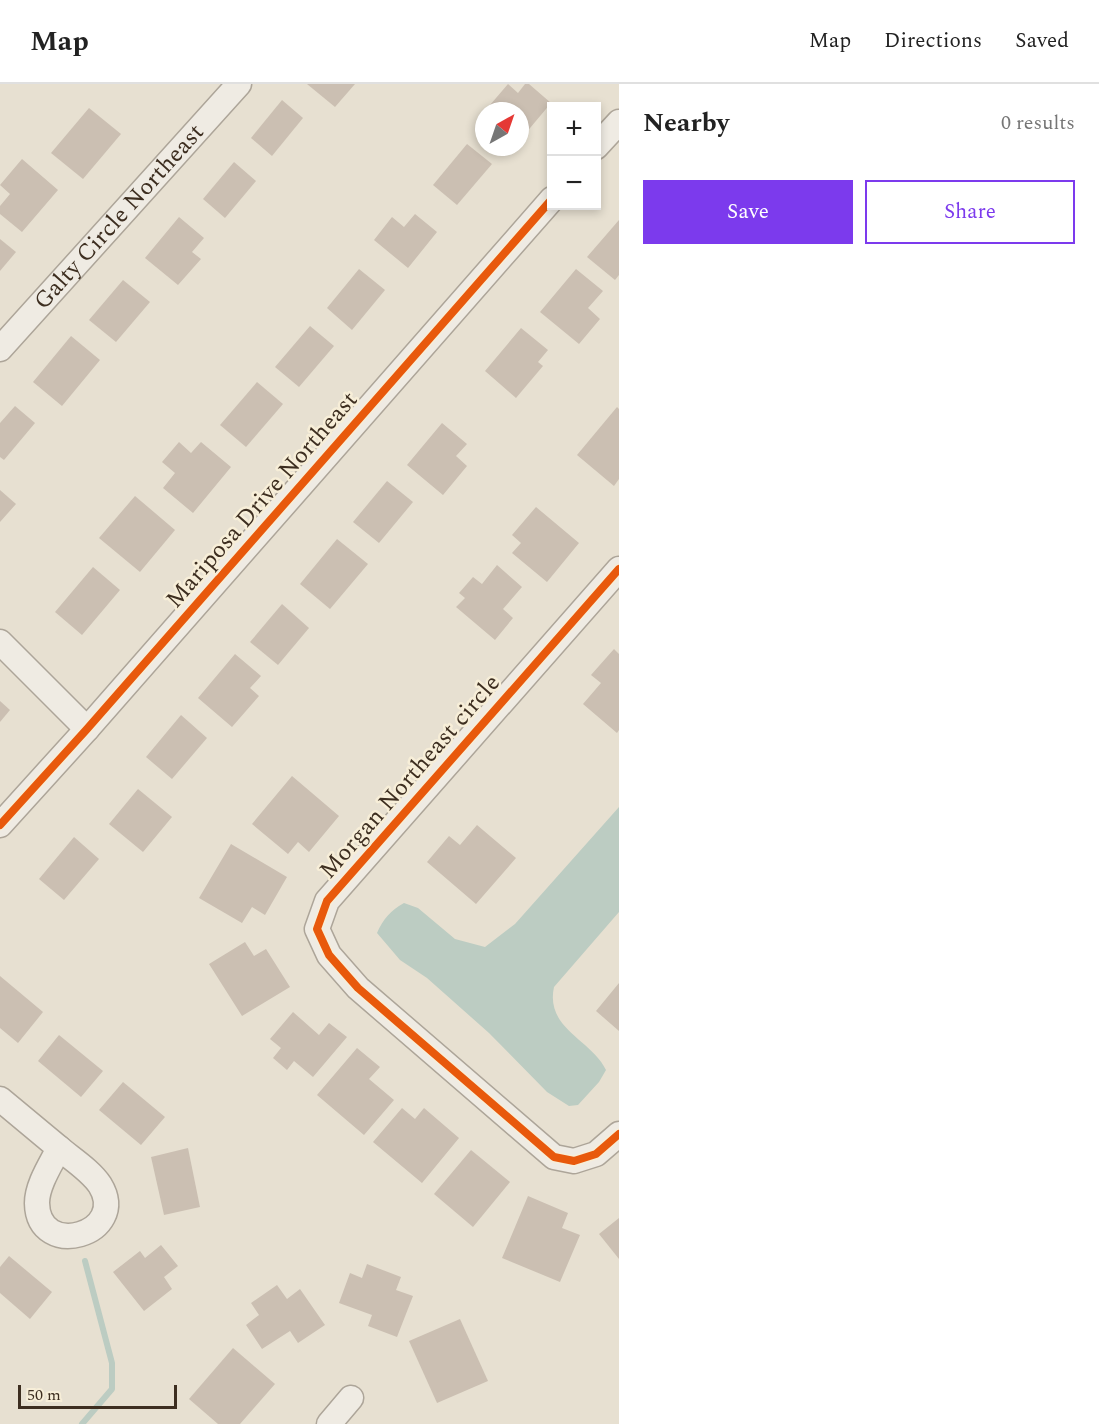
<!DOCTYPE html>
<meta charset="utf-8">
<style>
body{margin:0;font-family:Spectral,serif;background:#f2f2f2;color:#222}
.controls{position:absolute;right:18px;top:18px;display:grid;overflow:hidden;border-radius:0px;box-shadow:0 3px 9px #0003}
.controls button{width:54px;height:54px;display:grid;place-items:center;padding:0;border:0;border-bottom:2px solid #e0e0e0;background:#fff;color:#222;font:30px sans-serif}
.compass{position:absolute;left:475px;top:18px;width:54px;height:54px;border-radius:50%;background:#fff;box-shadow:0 3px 9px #0003;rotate:40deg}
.scale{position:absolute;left:18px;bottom:15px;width:159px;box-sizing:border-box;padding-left:6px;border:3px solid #3d2e20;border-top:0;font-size:16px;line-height:21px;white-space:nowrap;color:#3d2e20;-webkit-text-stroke:4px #f7eed8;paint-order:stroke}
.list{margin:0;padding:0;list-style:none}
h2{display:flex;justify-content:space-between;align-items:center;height:78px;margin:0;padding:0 24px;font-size:26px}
h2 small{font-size:20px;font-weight:400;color:#767676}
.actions{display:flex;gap:12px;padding:18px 24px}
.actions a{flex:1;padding:14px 0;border:2px solid #7c3aed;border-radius:0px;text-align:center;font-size:21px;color:#7c3aed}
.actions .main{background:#7c3aed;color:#fff}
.map{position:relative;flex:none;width:619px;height:1340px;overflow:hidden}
header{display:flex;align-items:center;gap:36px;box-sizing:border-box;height:84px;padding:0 30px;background:#fff;border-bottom:2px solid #e0e0e0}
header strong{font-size:28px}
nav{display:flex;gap:33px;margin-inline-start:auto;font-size:21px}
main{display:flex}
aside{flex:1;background:#fff}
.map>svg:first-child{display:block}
.water{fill:#bcccc2}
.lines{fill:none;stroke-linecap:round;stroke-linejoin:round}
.stream{stroke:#bcccc2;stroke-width:6}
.building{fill:#cbbfb2}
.minor-casing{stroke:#ada599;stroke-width:27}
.minor{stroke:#efebe3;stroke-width:24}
.cycleway-casing{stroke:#f7eed8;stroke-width:11}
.cycleway{stroke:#e8590c;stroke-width:8}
.labels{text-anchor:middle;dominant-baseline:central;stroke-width:5;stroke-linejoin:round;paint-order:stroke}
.street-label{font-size:24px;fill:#3d2e20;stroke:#f7eed8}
</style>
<header>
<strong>Map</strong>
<nav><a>Map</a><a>Directions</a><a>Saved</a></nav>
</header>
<main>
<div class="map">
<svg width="619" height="1340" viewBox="0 0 619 1340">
<rect width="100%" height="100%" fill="#e7e0d1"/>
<!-- water -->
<path class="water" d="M619 723V828L554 903C545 945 591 955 606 986L599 998 578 1021 569 1022 547 1008 489 949 427 894 400 876 377 849C383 835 391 826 404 819L418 824 455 855 485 863 515 840Z"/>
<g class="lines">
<!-- stream -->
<path class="stream" d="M82 1340 112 1305V1279L85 1177"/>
</g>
<!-- building -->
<g class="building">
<path d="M307 0H355L335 23Z"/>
<path d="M508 0 518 9 525 0H529L551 19 520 56V27H497L490 21Z"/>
<path d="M282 16 303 34 272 72 251 54Z"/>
<path d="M89 24 121 50 83 95 51 69Z"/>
<path d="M467 60 492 80 457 121 433 101Z"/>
<path d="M22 75 58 106 22 148 0 130V122L10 110 0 101Z"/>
<path d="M234 78 256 97 225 134 203 115Z"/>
<path d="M415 130 437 148 408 184 374 156 392 133 404 143Z"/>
<path d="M179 133 204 154 192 168 201 175 178 201 145 174Z"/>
<path d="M619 136V191L615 196 587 173Z"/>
<path d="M0 155 16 168 0 187Z"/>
<path d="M359 185 385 206 352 246 327 224Z"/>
<path d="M576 185 603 207 588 224 600 235 579 260 540 228Z"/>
<path d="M123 196 150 218 116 258 89 236Z"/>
<path d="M310 242 334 262 299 303 275 283Z"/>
<path d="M521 244 548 266 538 278 543 282 516 314 485 287Z"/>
<path d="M71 252 100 276 62 322 33 298Z"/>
<path d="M257 298 283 320 246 363 220 341Z"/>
<path d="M15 322 35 339 4 376 0 373V339Z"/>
<path d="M617 323 619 325V395L614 402 577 371Z"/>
<path d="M442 339 467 360 456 372 467 382 443 411 407 381Z"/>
<path d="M179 358 191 369 201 358 231 383 193 429 163 404 175 389 162 378Z"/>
<path d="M387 397 413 418 379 459 353 438Z"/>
<path d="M0 406 16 420 0 438Z"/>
<path d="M135 412 175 446 140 488 99 454Z"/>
<path d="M536 423 579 459 547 498 512 469 521 459 512 451Z"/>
<path d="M337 455 368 480 330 525 300 500Z"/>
<path d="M497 481 522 503 503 525 513 534 495 556 456 523 465 514 459 509 473 493 482 500Z"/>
<path d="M93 483 120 506 82 551 55 528Z"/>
<path d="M282 520 309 544 278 581 250 558Z"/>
<path d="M614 565 619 570V646L617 649 583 620 601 599 591 591Z"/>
<path d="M235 570 261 592 250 604 259 612 232 643 198 614Z"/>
<path d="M0 617 10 626 0 638Z"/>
<path d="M181 631 207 654 172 695 146 673Z"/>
<path d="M292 692 339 732 309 768 298 758 288 770 252 740Z"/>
<path d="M138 705 172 733 143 768 109 740Z"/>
<path d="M477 741 516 774 476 820 427 778 449 752 460 761Z"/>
<path d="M74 753 99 775 64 816 39 795Z"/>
<path d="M231 760 287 793 265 831 252 823 242 839 199 814Z"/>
<path d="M245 858 254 872 266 865 290 903 242 932 209 880Z"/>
<path d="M0 892 43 928 18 959 0 944Z"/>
<path d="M619 899V947L596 927Z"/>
<path d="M293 928 319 951 329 939 347 953 313 993 294 977 287 986 273 974 281 964 270 955Z"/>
<path d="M59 951 103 987 81 1013 38 977Z"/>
<path d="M357 964 380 983 369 995 394 1016 364 1051 317 1011Z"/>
<path d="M123 998 165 1033 141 1061 99 1026Z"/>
<path d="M402 1024 415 1035 424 1024 459 1054 422 1099 373 1058Z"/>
<path d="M188 1064 200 1123 164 1131 151 1073Z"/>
<path d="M471 1066 510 1098 473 1143 434 1110Z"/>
<path d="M528 1112 568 1129 562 1144 580 1151 560 1198 502 1174Z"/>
<path d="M619 1134V1175L599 1150Z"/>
<path d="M161 1161 178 1182 164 1193 172 1205 144 1227 113 1188 140 1167 145 1174Z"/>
<path d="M9 1172 52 1208 30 1235 0 1209V1183Z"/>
<path d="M367 1180 401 1193 396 1206 413 1212 397 1253 368 1242 372 1231 339 1219 350 1189 362 1194Z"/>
<path d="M277 1201 287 1215 300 1205 325 1241 298 1259 290 1247 262 1265 246 1241 259 1231 251 1219Z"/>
<path d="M460 1235 488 1297 437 1319 409 1257Z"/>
<path d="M233 1264 275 1300 240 1340H218L189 1315Z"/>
</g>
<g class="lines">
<defs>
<g id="minor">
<path d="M596 63 619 38"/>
<path id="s1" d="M0 265 239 0"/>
<path d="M619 485 327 817 317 845 329 871 358 904 554 1073 574 1077 596 1070 619 1050"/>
<path d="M0 558 87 645"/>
<path d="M0 741 87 645 552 115"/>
<path d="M0 1015 59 1064"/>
<path d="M59 1064C72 1075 91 1087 100 1101 130 1150 38 1177 37 1119 37 1101 51 1080 59 1064Z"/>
<path d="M329 1340 351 1314"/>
</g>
</defs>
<!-- minor casing -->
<use href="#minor" class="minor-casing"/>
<!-- minor -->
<use href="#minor" class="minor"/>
<defs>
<g id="cycleway">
<path d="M619 485 327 817 317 845 329 871 358 904 554 1073 574 1077 596 1070 619 1050"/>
<path d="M0 741 87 645 552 115"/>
</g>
</defs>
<!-- cycleway casing -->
<use href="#cycleway" class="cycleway-casing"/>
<!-- cycleway -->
<use href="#cycleway" class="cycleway"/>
</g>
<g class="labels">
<!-- street labels -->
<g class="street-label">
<text stroke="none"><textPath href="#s1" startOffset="178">Galty Circle Northeast</textPath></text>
<text transform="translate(262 416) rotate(-49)">Mariposa Drive Northeast</text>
<text transform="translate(410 693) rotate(-49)">Morgan Northeast circle</text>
</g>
</g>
</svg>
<div class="controls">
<button>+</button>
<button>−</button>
</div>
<svg class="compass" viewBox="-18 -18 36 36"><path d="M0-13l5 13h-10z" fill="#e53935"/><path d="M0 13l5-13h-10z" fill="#767676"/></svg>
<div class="scale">50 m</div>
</div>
<aside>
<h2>Nearby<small>0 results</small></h2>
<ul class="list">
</ul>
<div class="actions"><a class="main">Save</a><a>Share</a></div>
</aside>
</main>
